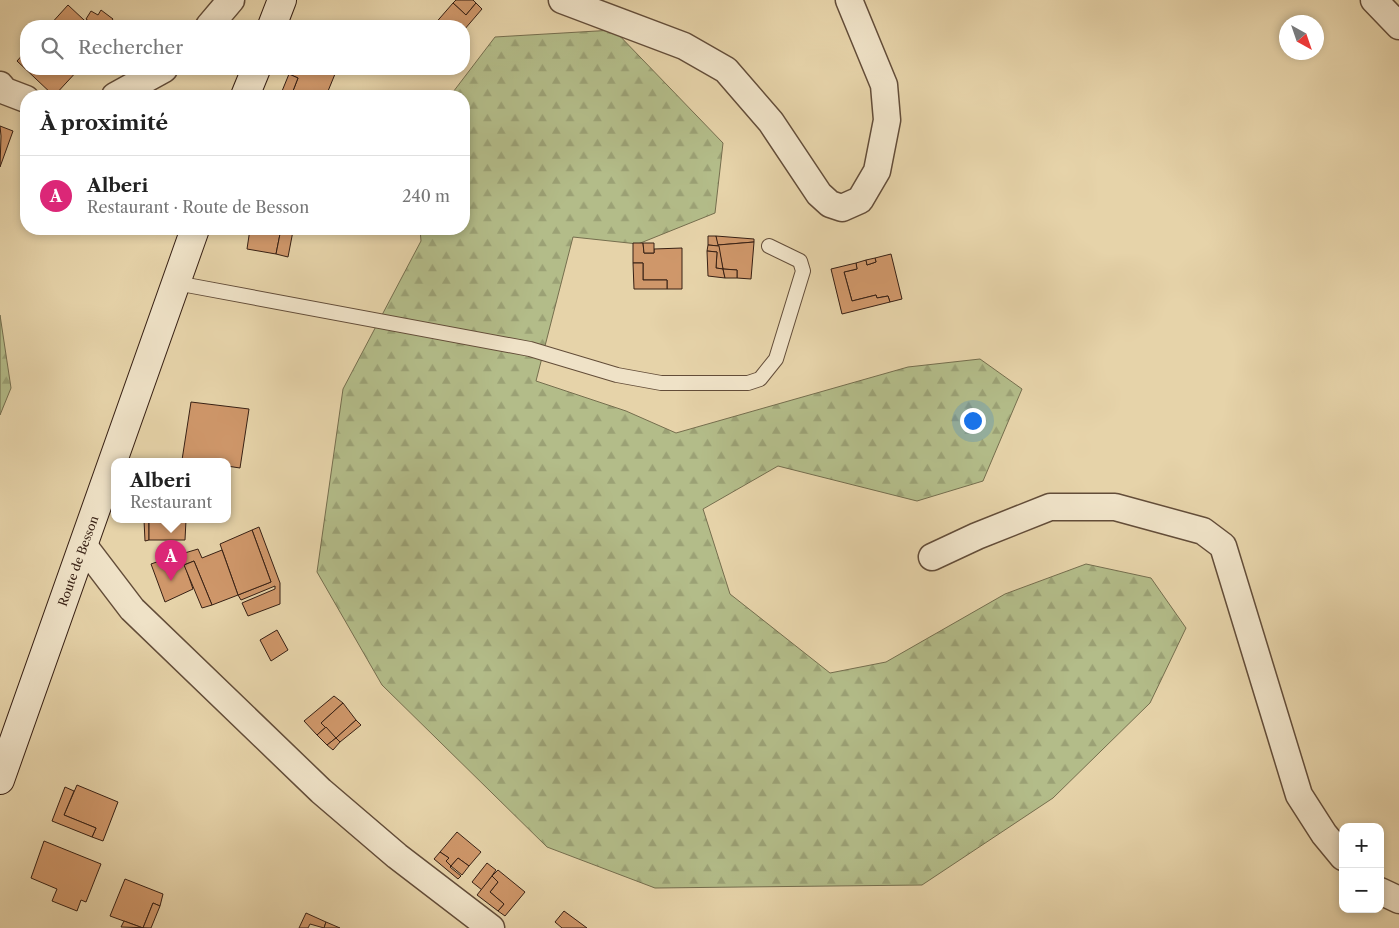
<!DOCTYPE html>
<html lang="fr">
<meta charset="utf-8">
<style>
body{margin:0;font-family:"Libre Caslon Text",serif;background:#f2f2f2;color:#222}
.controls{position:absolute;right:15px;bottom:15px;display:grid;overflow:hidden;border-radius:10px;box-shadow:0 2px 8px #0003}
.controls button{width:45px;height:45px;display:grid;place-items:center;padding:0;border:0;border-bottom:1px solid #e0e0e0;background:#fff;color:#222;font:25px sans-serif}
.compass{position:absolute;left:1279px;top:15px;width:45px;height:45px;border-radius:50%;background:#fff;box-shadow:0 2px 8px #0003;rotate:140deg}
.you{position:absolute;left:972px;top:420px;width:18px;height:18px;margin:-12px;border:4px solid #fff;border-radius:50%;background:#1a73e8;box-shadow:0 0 0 8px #1a73e833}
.badge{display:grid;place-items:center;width:32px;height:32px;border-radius:50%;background:#db2777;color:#fff;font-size:16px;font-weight:700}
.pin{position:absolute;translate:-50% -41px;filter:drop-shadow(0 1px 2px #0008)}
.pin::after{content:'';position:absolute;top:26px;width:18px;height:15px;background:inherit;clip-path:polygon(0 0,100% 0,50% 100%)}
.popup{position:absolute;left:111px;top:458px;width:120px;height:65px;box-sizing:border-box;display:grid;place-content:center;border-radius:10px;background:#fff;filter:drop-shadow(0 1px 4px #0005);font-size:16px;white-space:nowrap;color:#767676}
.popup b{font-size:19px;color:#222}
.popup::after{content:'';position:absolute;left:50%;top:100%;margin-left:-10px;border:10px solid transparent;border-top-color:#fff}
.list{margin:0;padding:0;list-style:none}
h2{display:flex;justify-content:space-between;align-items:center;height:65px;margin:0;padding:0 20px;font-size:21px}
h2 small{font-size:16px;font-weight:400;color:#767676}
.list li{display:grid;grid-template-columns:32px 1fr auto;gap:15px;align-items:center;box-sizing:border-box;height:80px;padding:0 20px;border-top:1px solid #e0e0e0}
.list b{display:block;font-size:19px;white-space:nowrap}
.list p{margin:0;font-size:16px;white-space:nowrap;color:#767676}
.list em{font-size:16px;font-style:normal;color:#767676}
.icon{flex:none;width:28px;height:28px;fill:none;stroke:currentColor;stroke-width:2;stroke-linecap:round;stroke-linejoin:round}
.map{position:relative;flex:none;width:1399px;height:928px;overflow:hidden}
.search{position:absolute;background:#fff;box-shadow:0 2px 8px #0003;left:20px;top:20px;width:450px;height:55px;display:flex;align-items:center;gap:12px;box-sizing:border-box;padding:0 18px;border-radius:20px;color:#767676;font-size:19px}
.panel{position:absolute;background:#fff;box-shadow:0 2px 8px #0003;left:20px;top:90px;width:450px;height:145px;border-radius:20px}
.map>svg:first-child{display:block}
.forest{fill:url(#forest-firs);stroke:#756e4e}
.building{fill:#cf976a;stroke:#372014}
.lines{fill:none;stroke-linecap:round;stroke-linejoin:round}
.service-casing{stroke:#634d39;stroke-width:16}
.minor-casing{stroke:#634d39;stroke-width:29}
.secondary-casing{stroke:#372014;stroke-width:30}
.service{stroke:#efe2c7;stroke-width:14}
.minor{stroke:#efe2c7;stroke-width:26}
.secondary{stroke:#efe2c7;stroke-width:28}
.labels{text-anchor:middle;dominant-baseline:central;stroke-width:4;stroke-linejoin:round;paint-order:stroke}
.street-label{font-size:12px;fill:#372014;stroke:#efe2c7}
</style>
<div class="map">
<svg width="1399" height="928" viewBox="0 0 1399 928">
<defs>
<pattern id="forest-firs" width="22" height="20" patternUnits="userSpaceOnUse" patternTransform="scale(1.25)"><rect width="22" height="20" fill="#b3bc89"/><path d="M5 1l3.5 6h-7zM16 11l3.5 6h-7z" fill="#9ba175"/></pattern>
</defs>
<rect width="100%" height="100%" fill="#e6d3a9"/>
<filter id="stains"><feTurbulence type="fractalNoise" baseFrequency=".004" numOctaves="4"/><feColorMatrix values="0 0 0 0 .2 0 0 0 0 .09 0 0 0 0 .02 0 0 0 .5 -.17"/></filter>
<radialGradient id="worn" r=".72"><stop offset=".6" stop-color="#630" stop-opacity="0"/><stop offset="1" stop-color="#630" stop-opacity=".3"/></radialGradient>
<!-- forest -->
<g class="forest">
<path d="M614 30 723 143 715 213 638 244 573 237 536 381 626 411 676 433 908 367 980 359 1022 389 983 481 917 501 778 466 703 509 730 594 830 673 886 662 1005 594 1086 564 1151 578 1186 628 1150 703 1053 798 922 885 655 888 547 847 382 685 317 572 343 389 421 241 420 229H464V96H450L495 37Z"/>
<path d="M0 315 11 388 0 415Z"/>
</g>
<!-- building -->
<g class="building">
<path d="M456 0H473L476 3 466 15 453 3Z"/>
<path d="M453 3 466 15 476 3 482 9 464 30V26H433Z"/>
<path d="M68 5 84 20 92 26H49Z"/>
<path d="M101 10 113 19 108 26H95L86 19 91 11 98 15Z"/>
<path d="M26 51V69H79L54 96 17 61Z"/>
<path d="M291 69H321L335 74 326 96H291L298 78 289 74Z"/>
<path d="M289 74 298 78 291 96H280Z"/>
<path d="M0 126 13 131 0 167 1 136Z"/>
<path d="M250 229H281L276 254 247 249Z"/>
<path d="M281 229 293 231 288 257 276 254Z"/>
<path d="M708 236H716L719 246 708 245Z"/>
<path d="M716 236 754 239V242L718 245Z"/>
<path d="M754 242 751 279 737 278V270L723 269 718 245Z"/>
<path d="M633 243H643L644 253H654V249L682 248V289H667V280H643V263H633Z"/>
<path d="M643 243H654V253H644Z"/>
<path d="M708 245 719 246 723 269 716 268 717 252 707 251Z"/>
<path d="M707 251 717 252 716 268 723 269 725 278 708 276Z"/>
<path d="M891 254 902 299 890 302 888 296 877 298 876 295 852 301 844 272 857 269 856 263 866 260 867 265 876 262 875 258Z"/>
<path d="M875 258 876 262 867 265 866 260Z"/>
<path d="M633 263H643V280H667V289H634Z"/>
<path d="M856 263 857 269 844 272 852 301 876 295 877 298 888 296 890 302 842 314 831 269Z"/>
<path d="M723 269 737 270V278H725Z"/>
<path d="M191 402 249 409 240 468 227 466V462L182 460Z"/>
<path d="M144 520H149V540L145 541Z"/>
<path d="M149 520H186L185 540H149Z"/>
<path d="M259 527 280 583V604L248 616 242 603 275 589V586L241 600 238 595 271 582 252 530Z"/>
<path d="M252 530 271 582 238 595 220 544Z"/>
<path d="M198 549 202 558 222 550 238 595 212 605 194 561 184 565 183 560 170 566 168 558Z"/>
<path d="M168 558 170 566 183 560 193 589 165 602 151 564Z"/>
<path d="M194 561 212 605 202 608 184 565Z"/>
<path d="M277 630 288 650 271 661 260 640Z"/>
<path d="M334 696 343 703 321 723 326 727 317 735 304 721Z"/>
<path d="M343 703 356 720 336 738 321 723Z"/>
<path d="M356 720 361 725 340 742 336 738Z"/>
<path d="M326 727 336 738 327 745 317 735Z"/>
<path d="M336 738 340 742 333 750 327 745Z"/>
<path d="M77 785 118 802 103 841 92 837 96 828 64 815Z"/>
<path d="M65 787 74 791 64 815 96 828 92 837 52 821Z"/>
<path d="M457 832 481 852 469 866 458 858 451 866 446 861 449 858 440 852Z"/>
<path d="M44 841 101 864 86 902 81 900 77 911 52 901 57 889 31 878Z"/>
<path d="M440 852 449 858 446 861 451 866 450 867 461 876 458 879 434 859Z"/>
<path d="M458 858 469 866 462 875 451 866Z"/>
<path d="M487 863 496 870 482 890 472 882Z"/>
<path d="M498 870 525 892 505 916 498 911 504 904 490 892 498 882 492 876Z"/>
<path d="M492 876 498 882 490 892 504 904 498 911 477 895Z"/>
<path d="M125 879 163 894 160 906 153 903 143 928 110 916Z"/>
<path d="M153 903 160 906 151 928 121 927 124 921 143 928Z"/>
<path d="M564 911 587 928H562L555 922Z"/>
<path d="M306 913 326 922 324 928 310 924 308 928H299Z"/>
<path d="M326 922 340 928H324Z"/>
</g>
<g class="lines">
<defs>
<path id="service" d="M176 283 530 349 617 375 661 383H748L760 379 776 359 803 271 800 261 769 246"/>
<g id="minor">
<path d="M562 0 684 46 726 70 771 122 819 194 830 204 842 208 860 200 877 171 887 120 884 85 849 0"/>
<path d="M1374 0 1399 26"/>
<path d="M209 26 231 0"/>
<path d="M0 85 5 91 26 99"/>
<path d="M115 96 164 69"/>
<path d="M84 546 132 609 321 791 397 856 491 928"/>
<path d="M932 557 977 536 1050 507H1115L1203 531 1223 546 1299 795 1324 834 1343 857"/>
<path d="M1380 891 1399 900"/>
</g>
<g id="secondary">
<path d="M272 26 282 0"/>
<path d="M245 96 256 69"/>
<path d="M0 780 195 229"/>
</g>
</defs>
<!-- service casing -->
<use href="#service" class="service-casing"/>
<!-- minor casing -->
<use href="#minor" class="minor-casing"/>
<!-- secondary casing -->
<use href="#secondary" class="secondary-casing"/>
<!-- service -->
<use href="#service" class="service"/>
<!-- minor -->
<use href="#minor" class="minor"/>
<!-- secondary -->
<use href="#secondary" class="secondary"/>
</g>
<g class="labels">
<!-- street labels -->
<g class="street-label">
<text transform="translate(78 561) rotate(-70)">Route de Besson</text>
</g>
</g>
<rect width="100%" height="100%" filter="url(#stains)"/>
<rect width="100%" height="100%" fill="url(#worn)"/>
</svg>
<div class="controls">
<button>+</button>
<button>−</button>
</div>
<svg class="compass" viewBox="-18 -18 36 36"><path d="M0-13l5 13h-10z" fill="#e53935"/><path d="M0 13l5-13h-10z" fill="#767676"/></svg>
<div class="you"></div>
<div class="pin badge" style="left:171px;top:581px">A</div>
<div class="popup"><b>Alberi</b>Restaurant</div>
<div class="search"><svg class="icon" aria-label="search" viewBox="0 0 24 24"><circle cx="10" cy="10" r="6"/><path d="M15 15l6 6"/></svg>Rechercher</div>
<section class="panel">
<h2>À proximité<small></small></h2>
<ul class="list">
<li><span class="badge">A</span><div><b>Alberi</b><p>Restaurant · Route de Besson</p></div><em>240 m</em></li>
</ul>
</section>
</div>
